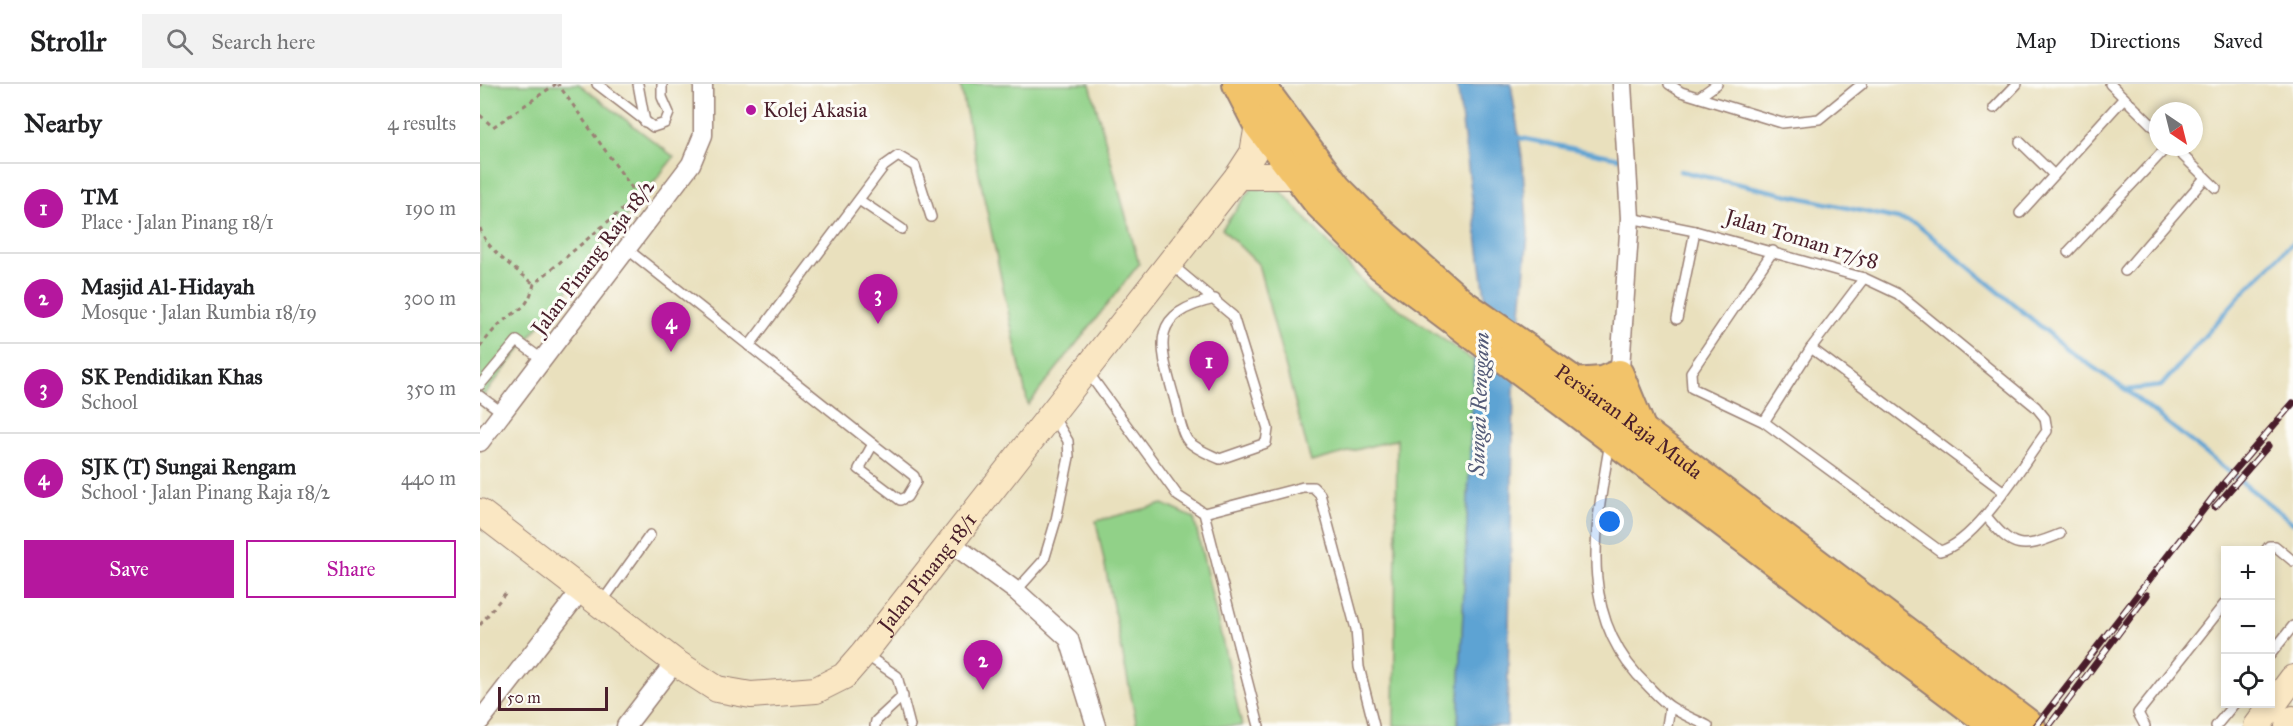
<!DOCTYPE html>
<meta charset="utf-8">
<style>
body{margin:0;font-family:"IM FELL Great Primer",serif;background:#f2f2f2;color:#202124}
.controls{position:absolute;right:18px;bottom:18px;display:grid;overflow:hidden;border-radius:0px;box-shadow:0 3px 9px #0003}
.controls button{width:54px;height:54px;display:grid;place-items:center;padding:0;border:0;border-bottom:2px solid #e0e0e0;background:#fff;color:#202124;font:30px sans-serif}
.compass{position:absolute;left:1669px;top:18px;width:54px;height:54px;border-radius:50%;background:#fff;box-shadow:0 3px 9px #0003;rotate:145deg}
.scale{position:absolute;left:18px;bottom:15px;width:110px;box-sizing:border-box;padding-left:6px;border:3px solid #4a1f2b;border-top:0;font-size:16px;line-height:21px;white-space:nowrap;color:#4a1f2b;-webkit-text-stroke:4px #fdfcf7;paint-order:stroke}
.you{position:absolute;left:1130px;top:438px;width:21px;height:21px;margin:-15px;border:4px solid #fff;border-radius:50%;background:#1a73e8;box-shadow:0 0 0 9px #1a73e833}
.badge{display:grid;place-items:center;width:39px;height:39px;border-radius:50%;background:#b5179e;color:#fff;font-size:20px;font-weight:700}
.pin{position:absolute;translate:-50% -50px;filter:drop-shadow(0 2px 3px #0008)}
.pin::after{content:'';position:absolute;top:32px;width:21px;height:18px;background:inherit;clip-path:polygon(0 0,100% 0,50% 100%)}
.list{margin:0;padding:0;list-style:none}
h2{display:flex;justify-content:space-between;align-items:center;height:78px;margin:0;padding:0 24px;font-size:26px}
h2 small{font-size:20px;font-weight:400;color:#757577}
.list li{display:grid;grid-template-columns:39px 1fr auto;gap:18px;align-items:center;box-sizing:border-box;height:90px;padding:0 24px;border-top:2px solid #e0e0e0}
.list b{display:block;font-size:22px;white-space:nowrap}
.list p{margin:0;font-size:20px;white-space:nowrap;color:#757577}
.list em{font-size:20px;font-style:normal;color:#757577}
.actions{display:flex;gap:12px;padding:18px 24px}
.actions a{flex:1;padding:14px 0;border:2px solid #b5179e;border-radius:0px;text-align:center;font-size:21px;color:#b5179e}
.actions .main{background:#b5179e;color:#fff}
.icon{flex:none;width:33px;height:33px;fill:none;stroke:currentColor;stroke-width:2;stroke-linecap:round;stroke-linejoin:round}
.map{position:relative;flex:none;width:1813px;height:642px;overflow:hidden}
header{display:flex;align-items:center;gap:36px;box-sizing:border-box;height:84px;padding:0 30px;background:#fff;border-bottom:2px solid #e0e0e0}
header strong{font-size:28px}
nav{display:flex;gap:33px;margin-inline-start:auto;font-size:21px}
.search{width:420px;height:54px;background:#f2f2f2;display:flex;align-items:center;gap:15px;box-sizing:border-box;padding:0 21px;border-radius:0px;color:#757577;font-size:22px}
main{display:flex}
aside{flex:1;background:#fff}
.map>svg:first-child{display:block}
.green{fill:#91d188;stroke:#6e785a;stroke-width:1.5}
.water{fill:#5da3d3;stroke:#54617f;stroke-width:1.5}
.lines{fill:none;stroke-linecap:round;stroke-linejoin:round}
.stream{stroke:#5da3d3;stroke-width:4.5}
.lane-casing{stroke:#9a8074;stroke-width:12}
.street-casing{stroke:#9a8074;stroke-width:21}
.secondary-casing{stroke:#9a8074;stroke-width:28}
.primary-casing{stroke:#9a8074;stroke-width:32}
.path{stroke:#9a8074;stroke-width:3;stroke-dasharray:4.5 4.5;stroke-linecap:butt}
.lane{stroke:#fff;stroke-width:9}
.street{stroke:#fff;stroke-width:18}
.secondary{stroke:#fae7c3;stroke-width:26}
.primary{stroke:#f2c36a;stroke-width:28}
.rail-casing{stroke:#4a1f2b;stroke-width:7}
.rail{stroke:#fdfcf7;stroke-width:4.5;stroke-dasharray:14;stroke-linecap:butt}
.poi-dot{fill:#b5179e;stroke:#fdfcf7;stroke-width:2}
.labels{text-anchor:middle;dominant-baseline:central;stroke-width:6;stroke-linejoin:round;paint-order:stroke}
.poi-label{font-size:21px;fill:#4a1f2b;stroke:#fdfcf7;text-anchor:start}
.street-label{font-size:21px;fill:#4a1f2b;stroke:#fdfcf7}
.water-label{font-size:22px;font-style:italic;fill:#535a77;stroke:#fdfcf7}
</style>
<header>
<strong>Strollr</strong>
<div class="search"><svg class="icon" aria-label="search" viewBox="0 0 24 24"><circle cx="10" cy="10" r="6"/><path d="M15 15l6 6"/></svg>Search here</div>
<nav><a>Map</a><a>Directions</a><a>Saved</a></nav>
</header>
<main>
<aside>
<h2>Nearby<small>4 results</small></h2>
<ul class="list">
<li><span class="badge">1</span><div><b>TM</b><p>Place · Jalan Pinang 18/1</p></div><em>190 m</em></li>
<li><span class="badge">2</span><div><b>Masjid Al-Hidayah</b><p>Mosque · Jalan Rumbia 18/19</p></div><em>300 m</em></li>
<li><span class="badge">3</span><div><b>SK Pendidikan Khas</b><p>School</p></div><em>350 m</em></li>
<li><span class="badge">4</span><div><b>SJK (T) Sungai Rengam</b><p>School · Jalan Pinang Raja 18/2</p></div><em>440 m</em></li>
</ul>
<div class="actions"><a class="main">Save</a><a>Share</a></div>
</aside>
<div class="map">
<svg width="1813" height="642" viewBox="0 0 1813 642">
<rect width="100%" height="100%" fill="#fdfcf7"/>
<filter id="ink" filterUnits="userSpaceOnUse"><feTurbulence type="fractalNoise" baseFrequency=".0167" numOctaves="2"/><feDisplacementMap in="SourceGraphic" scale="12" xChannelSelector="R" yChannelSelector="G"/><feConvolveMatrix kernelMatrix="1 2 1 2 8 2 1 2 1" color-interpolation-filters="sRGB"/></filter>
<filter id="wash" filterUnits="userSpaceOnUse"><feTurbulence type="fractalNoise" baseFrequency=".008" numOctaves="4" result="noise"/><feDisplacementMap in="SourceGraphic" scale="24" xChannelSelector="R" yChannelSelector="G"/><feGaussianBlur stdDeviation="1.35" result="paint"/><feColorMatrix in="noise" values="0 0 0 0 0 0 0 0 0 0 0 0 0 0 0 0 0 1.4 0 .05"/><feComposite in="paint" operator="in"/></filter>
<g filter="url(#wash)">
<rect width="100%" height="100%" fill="#e9e0bd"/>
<!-- green -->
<g class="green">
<path d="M0 0H99L194 73 0 316Z"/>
<path d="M480 0H610L659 180 548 321Z"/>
<path d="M772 104 802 108 888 203 994 277 978 642H914L917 355 831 378 778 180 742 145Z"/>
<path d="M683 420 714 434 762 642H657L616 437Z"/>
</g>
<!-- water -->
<path class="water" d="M977 0H1031L1042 73 1048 150 1034 306 1027 642H978L994 277 1005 212Z"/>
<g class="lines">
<!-- stream -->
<g class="stream">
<path d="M1036 53 1139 74"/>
<path d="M1200 87 1427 137 1439 142 1594 270 1646 306 1813 439"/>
<path d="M1646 306 1681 302 1758 214 1813 158"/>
</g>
</g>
</g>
<g filter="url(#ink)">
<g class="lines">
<defs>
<g id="lane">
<path d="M117 0 173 43 185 39 189 29 182 13V0"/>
<path d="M158 0 165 38"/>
<path d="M1189 0 1201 8 1302 39 1339 35 1382 0"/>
<path d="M1630 0 1678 47"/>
<path d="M1219 13 1237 0"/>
<path d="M1514 24 1537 0"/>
<path d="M1540 58 1574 91"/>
<path d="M1694 63 1736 104"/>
<path d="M379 116 422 145"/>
<path d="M1540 129 1644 14"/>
<path d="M1150 134 1215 147 1384 194 1418 210 1556 323 1565 334 1567 347C1543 379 1497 458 1460 467L1284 338 1212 304 1211 288 1293 167"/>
<path d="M147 165 393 360"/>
<path d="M1588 168 1687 63"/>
<path d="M692 181 753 232 788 345 786 359 740 375C729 370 717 366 708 357 700 347 698 325 694 313 679 260 669 229 735 215"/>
<path d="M1645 187 1725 94"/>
<path d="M1197 235 1215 147"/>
<path d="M269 262 404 82 418 72 435 82 451 133"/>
<path d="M1331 264 1523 407"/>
<path d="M607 287 698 412 724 429 823 403H833L840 410 876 545 879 583 894 642"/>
<path d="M0 301 37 257 63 276"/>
<path d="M0 312 23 329"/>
<path d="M1284 338 1331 264 1384 194"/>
<path d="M1130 358C1115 445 1096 534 1168 602 1175 609 1183 618 1191 623 1203 631 1216 636 1228 642"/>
<path d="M393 360 434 392 436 398 427 413 420 416 379 385Z"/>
<path d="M724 429 779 642"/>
<path d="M1506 432C1533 465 1541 466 1580 450"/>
<path d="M1786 466 1789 462H1795L1813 477"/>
<path d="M536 507 564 476 576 436 589 373 588 357 573 332"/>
<path d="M122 518 170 451"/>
<path d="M386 571 417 592 430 642"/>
<path d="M1790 571 1813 542"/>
<path d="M395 642 396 637 423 612"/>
<path d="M1187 642 1190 623"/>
<path d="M1665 642 1658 629 1746 518"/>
<path d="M1736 642 1754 620"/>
</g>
<g id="street">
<path d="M1139 300 1150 134 1142 0"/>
<path d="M0 358 211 80 223 51V0"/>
<path d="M471 459 536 507 589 555 616 642"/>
<path d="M0 637 102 505"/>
<path d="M146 642 195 578"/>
</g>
<g id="secondary">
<path d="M758 92H817"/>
<path id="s1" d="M0 428 195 578 237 605 271 611 336 606 364 592 384 569 758 92 773 69 778 41"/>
<path d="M1777 642 1813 594"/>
<path d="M1808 642 1813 635"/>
</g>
<g id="primary">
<path d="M757 0 778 41 838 119 901 182 1514 642"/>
<path id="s2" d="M780 0 857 104 899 146 982 219 1137 327 1551 642"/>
<path d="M1094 299 1122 297 1139 290 1162 346"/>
</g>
</defs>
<!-- lane casing -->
<use href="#lane" class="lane-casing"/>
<!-- street casing -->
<use href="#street" class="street-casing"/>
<!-- secondary casing -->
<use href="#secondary" class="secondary-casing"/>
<!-- primary casing -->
<use href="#primary" class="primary-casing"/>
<!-- path -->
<g class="path">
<path d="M0 2 1 0"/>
<path d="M0 31 13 43 76 0"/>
<path d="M0 144C7 167 36 185 54 200"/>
<path d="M0 263C7 254 14 245 22 238 41 223 47 226 54 200L143 125 154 107 78 0"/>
<path d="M0 541 27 507"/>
</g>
<!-- lane -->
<use href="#lane" class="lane"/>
<!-- street -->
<use href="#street" class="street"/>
<!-- secondary -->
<use href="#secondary" class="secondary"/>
<!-- primary -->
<use href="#primary" class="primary"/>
<defs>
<g id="rail">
<path d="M1735 423 1788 362"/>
<path d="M1556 642 1744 399 1813 319"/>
<path d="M1569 642 1667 511"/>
</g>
</defs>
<!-- rail casing -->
<use href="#rail" class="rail-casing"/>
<!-- rail -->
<use href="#rail" class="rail"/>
</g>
</g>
<!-- markers -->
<circle class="poi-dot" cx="271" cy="26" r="6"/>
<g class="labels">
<!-- poi labels -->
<g class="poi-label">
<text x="283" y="26">Kolej Akasia</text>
</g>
<!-- street labels -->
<g class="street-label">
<text transform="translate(1322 155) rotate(17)">Jalan Toman 17/58</text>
<text transform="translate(113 173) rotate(-53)">Jalan Pinang Raja 18/2</text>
<text stroke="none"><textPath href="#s2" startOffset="504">Persiaran Raja Muda</textPath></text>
<text stroke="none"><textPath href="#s1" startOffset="560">Jalan Pinang 18/1</textPath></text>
</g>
<!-- water labels -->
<g class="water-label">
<text transform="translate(999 320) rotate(-88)">Sungai Renggam</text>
</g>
</g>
</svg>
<div class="controls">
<button>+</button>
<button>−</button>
<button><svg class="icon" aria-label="locate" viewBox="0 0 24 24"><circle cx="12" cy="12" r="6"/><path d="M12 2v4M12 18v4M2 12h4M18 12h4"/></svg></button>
</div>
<svg class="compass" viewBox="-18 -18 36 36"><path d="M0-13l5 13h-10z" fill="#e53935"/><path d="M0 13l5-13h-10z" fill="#757577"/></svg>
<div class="scale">50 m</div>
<div class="you"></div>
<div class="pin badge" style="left:729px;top:307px">1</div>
<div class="pin badge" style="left:503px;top:606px">2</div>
<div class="pin badge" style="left:398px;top:240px">3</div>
<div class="pin badge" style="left:191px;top:268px">4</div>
</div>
</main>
